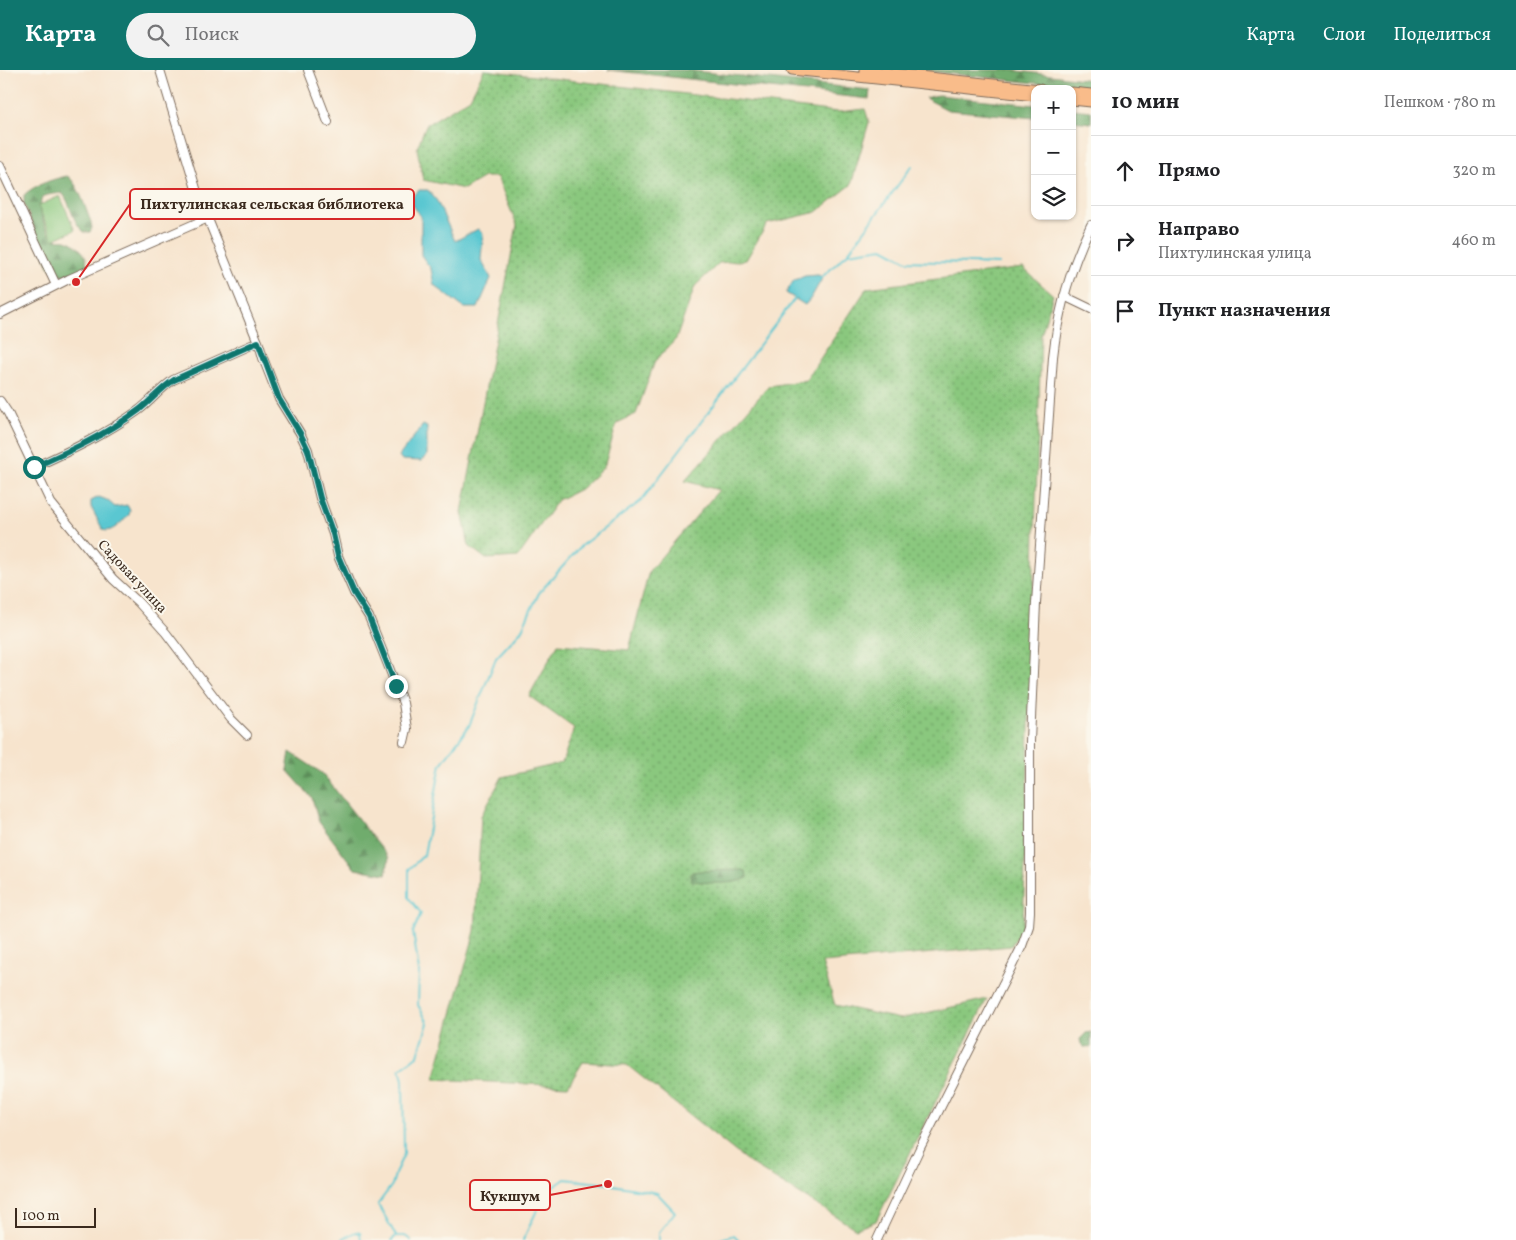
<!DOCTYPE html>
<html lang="ru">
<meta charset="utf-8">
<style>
body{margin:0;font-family:Vollkorn,serif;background:#f2f2f2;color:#202124}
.controls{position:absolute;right:15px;top:15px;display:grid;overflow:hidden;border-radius:10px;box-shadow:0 1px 4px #0004}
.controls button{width:45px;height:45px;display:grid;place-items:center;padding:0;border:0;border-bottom:1px solid #e0e0e0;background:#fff;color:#202124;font:25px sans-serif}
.scale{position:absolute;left:15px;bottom:12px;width:81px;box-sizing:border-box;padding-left:5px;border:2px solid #3b2a1e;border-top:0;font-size:14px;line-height:18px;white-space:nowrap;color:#3b2a1e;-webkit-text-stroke:4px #fbf7ec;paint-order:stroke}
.stop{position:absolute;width:15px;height:15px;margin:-11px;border:4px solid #0f766e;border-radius:50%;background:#fff}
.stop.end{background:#0f766e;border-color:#fff;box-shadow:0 1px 5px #0008}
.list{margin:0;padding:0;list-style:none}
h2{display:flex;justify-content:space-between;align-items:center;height:65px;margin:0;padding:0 20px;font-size:21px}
h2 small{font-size:16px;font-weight:400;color:#757577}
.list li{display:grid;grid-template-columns:32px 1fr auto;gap:15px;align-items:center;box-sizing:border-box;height:70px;padding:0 20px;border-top:1px solid #e0e0e0}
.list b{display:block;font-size:19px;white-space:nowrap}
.list p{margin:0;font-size:16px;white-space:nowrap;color:#757577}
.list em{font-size:16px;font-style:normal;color:#757577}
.icon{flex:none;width:28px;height:28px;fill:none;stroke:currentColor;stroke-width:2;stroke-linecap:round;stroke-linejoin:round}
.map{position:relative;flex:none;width:1091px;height:1170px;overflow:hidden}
header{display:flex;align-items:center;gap:30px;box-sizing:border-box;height:70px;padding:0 25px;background:#0f766e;color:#fff}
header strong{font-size:24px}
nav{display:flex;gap:28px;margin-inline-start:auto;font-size:18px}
.search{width:350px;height:45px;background:#f2f2f2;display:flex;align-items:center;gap:12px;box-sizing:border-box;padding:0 18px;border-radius:28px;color:#757577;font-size:19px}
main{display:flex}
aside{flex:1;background:#fff}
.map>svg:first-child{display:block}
.green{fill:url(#green-dots);stroke:#62794e}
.forest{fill:url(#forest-firs);stroke:#556b46}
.pitch{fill:#8ac87e;stroke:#62794e}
.water{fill:#5ac7d1;stroke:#4a7878}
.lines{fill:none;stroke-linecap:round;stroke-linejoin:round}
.stream{stroke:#5ac7d1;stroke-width:2}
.minor-casing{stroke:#7d6b5b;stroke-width:10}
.major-casing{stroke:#7d6b5b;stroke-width:11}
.minor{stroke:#fff;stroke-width:8}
.major{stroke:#f9bc8a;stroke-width:9}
.route{stroke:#0f766e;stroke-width:6}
.labels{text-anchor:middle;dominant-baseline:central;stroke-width:4;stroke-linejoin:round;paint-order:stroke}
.street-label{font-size:14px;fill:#3b2a1e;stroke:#fbf7ec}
.leader{fill:none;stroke:#d62828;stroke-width:2}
.callout-dot{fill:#d62828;stroke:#fbf7ec;stroke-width:2}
.callout{fill:#fbf7ec;stroke:#d62828;stroke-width:2}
.callout-label{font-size:15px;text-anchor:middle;font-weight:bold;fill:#3b2a1e}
</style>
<header>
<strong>Карта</strong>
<div class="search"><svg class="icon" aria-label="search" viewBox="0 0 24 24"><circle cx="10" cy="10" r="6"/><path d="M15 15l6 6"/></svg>Поиск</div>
<nav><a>Карта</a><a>Слои</a><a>Поделиться</a></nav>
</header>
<main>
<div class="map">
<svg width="1091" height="1170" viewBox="0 0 1091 1170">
<defs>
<pattern id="green-dots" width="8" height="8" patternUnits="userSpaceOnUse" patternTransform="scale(1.25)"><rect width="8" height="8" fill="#8ac87e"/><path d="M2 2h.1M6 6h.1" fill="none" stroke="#72a367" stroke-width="1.8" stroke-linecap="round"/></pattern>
<pattern id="forest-firs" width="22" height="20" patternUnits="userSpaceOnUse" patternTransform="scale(1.25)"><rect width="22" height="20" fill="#6fac6d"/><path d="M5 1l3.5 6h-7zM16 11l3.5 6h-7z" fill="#5c8c59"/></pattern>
</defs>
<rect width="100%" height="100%" fill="#fbf7ec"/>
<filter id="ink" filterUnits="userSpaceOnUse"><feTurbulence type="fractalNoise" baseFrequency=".02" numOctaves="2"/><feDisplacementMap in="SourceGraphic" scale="10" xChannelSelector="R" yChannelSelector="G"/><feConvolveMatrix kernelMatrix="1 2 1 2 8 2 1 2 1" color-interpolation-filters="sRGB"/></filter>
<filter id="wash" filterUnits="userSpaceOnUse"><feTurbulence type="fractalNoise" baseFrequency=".0096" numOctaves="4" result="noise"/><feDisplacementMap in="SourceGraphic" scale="20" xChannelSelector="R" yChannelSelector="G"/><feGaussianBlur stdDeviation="1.12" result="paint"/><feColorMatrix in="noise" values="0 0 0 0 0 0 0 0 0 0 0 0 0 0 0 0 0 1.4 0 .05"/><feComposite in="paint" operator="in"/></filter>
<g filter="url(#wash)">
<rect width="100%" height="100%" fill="#f7e4cd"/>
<!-- green -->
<g class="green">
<path d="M484 0 838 42 865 39 869 52 851 115 817 142 767 154 746 190 719 193 695 216 676 269 655 291 636 344 617 353 604 397 582 418 558 430 518 487 486 489 469 476 462 442 517 155 497 107H484L464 119 423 110 417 78 426 55 470 28Z"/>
<path d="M1023 198 1053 225 1041 265 1023 857 1011 876 822 893 835 935 900 949 987 929 876 1151 856 1159 751 1094 627 995 583 992 568 1016 434 1009 475 861 481 746 502 707 562 693 574 658 529 626 558 574 629 580 649 501 719 420 685 411 769 316 806 310 867 218Z"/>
</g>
<!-- forest -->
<g class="forest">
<path d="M608 0H685L870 20 869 29Z"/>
<path d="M917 0H1010L1091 10V19Z"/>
<path d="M938 25 1035 35V48L948 40 925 28Z"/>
<path d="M1072 39 1091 41V53L1072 51Z"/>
<path d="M67 106C78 112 86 140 91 152L92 158 90 162H84C71 151 71 132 62 123 56 124 47 124 43 127 36 134 45 161 52 167 56 171 61 169 66 170 73 172 84 181 86 188 87 190 86 193 87 195L81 200 61 206 55 204 49 197 27 141 24 133V125C34 115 53 109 67 106Z"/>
<path d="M290 682 322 703 389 788 386 804 355 799 319 752 312 728 287 700Z"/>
<path d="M743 800 746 801 747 808C735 815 705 814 691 810L690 805 692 802 699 801Z"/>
<path d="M1091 962V977H1084L1081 974 1080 969 1086 963Z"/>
</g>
<!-- pitch -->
<path class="pitch" d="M60 126 75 160 53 170 38 136Z"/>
<!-- water -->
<g class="water">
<path d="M419 120H428L437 131 455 171 478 159 483 164 481 190 491 208 478 238H464L434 215 431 199 421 185V147L413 135V126Z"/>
<path d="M818 205 823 207 811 228 805 235 786 223 794 210 805 206Z"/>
<path d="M423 355 427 357V385L421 391 402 390 399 386Z"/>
<path d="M99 427 107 430 115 437 127 435 130 440 129 445C122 451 112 464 103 460L91 437V431Z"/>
</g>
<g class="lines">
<!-- stream -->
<g class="stream">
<path d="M848 183 912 96"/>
<path d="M821 208 848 183 883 178 907 191 999 194"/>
<path d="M396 1166 378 1134 392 1115 396 1101 404 1084 403 1010 400 999 418 985 428 953 418 935 419 901 413 862 421 843 409 828V799L424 785 441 694 469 656 496 588 521 561 539 523 582 475 641 431 796 227"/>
<path d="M341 1170 355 1162 360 1163 361 1170"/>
<path d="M392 1170 396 1166H405L411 1170"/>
<path d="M523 1170 545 1123 565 1109 608 1114 657 1123 675 1142 659 1162V1170"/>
<path d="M718 1170 734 1165 739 1170"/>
</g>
</g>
</g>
<g filter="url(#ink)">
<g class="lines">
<defs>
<g id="minor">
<path d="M160 0 197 122 260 277 263 288 279 329 300 363 308 380 320 428 333 464 338 486 354 523 369 547 403 633 407 659 404 672"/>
<path d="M308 0 328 52"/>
<path d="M0 96 56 215"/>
<path d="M1064 226 1091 239"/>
<path d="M0 244 69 209 208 148"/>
<path d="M0 331 8 343 51 433 113 509 138 532 166 563 231 649 247 665"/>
<path d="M34 397C70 381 106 364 139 340 151 331 160 319 173 310L258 272"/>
<path d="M877 1170 919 1080 1022 876 1029 856 1030 842V671L1036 533 1053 287C1058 241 1071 196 1091 155"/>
</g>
<g id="major">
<path d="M792 0 1035 26"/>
<path d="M864 0 1040 19"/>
<path d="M1072 22 1091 24"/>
<path d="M1072 30 1091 32"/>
</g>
</defs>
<!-- minor casing -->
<use href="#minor" class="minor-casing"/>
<!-- major casing -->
<use href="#major" class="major-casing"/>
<!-- minor -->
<use href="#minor" class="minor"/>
<!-- major -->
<use href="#major" class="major"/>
</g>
</g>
<g class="lines" filter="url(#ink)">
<!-- route -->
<path class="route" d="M34 397C70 381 107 364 139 340 151 331 160 319 174 310L258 272 279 329 300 363 308 380 320 428 333 464 338 486 354 523 369 547 396 616"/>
</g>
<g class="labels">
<!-- street labels -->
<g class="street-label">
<text transform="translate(132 507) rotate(47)">Садовая улица</text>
</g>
</g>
<!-- callouts -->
<path class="leader" d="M76 212L130 134M608 1114L550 1125"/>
<g class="callout-dot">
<circle cx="76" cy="212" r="5"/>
<circle cx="608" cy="1114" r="5"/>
</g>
<g class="callout">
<rect x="130" y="119" width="284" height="30" rx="5"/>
<rect x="470" y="1110" width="80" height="30" rx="5"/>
</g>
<g class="callout-label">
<text x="272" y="139">Пихтулинская сельская библиотека</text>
<text x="510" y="1131">Кукшум</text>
</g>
</svg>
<div class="controls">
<button>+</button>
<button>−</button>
<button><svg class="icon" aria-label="layers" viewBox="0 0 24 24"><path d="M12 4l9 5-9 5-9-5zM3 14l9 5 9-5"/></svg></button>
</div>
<div class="scale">100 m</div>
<div class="stop" style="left:34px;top:397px"></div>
<div class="stop end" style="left:396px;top:616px"></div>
</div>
<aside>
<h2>10 мин<small>Пешком · 780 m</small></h2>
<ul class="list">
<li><svg class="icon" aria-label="ahead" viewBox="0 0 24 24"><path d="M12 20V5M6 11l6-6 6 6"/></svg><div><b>Прямо</b></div><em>320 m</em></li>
<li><svg class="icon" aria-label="right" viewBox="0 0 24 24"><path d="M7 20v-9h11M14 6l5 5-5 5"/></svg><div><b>Направо</b><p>Пихтулинская улица</p></div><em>460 m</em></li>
<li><svg class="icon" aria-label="arrive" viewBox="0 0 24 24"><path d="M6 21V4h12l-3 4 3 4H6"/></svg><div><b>Пункт назначения</b></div></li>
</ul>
</aside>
</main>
